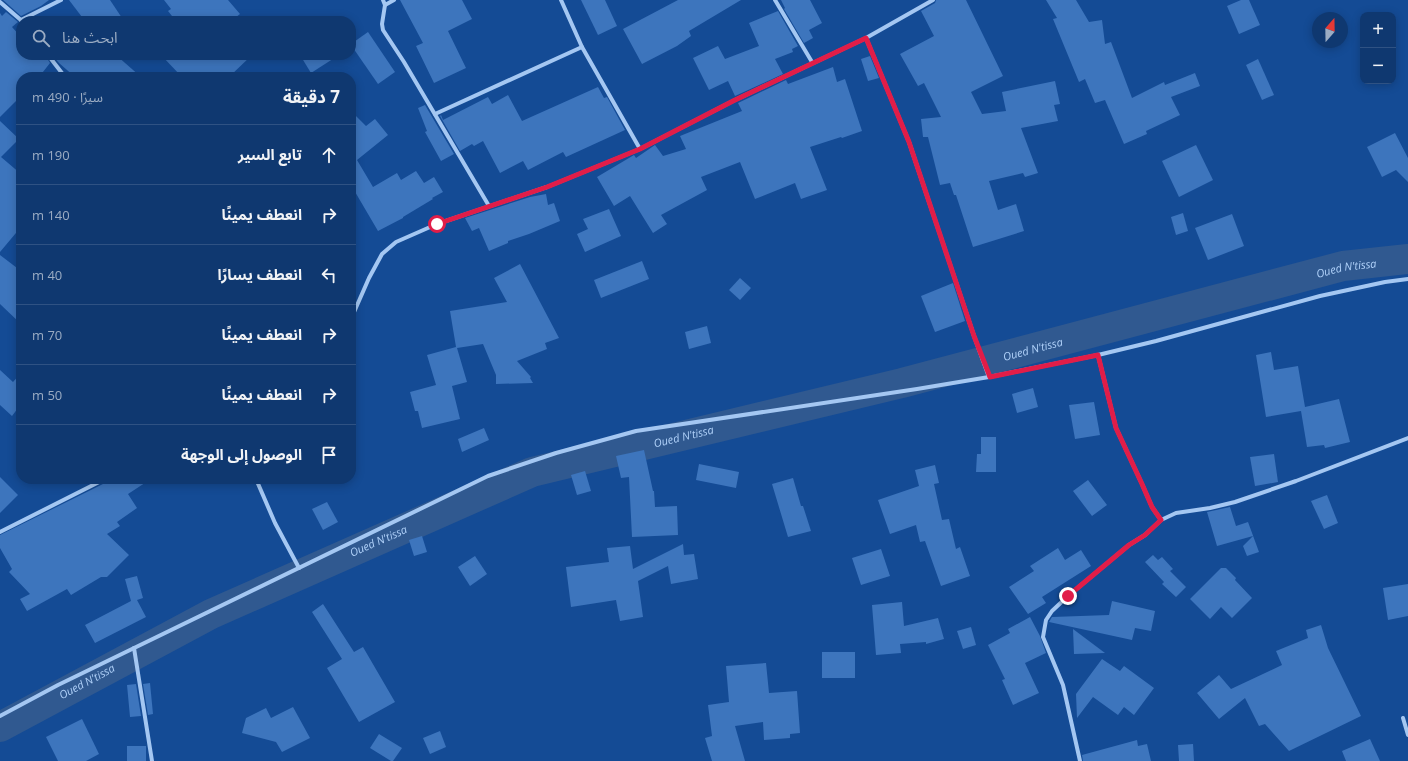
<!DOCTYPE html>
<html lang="ar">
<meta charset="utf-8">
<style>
body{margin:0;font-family:"Open Sans","Noto Sans Arabic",sans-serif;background:#1d4378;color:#f1f3f6;direction:rtl}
.controls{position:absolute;right:12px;top:12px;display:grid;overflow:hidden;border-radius:8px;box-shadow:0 2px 10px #0003}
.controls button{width:36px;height:36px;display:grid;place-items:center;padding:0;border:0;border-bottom:1px solid #2f5283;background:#0f3870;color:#f1f3f6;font:20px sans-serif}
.compass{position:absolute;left:1312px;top:12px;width:36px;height:36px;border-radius:50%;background:#0f3870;box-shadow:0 2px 10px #0003;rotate:20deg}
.stop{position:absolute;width:12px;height:12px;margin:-9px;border:3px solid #e11d48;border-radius:50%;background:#fff}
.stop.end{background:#e11d48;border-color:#fff;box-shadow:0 1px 4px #0008}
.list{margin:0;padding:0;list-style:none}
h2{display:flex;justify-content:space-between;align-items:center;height:52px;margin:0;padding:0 16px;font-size:17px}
h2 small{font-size:13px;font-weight:400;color:#9bacc3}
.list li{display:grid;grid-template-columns:26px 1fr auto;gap:12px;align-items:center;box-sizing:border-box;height:60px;padding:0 16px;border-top:1px solid #2f5283}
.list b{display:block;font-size:15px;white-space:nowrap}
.list em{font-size:13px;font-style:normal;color:#9bacc3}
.icon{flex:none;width:22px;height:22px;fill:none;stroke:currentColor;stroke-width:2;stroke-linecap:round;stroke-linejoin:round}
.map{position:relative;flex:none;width:1408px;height:761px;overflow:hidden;direction:ltr}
.search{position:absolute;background:#0f3870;box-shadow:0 2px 10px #0003;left:16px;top:16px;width:340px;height:44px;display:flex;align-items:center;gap:10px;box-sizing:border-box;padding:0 14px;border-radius:16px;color:#9bacc3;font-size:15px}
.panel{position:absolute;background:#0f3870;box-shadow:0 2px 10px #0003;left:16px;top:72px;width:340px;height:412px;border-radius:16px;direction:rtl}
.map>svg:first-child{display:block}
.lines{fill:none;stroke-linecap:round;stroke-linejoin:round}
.river{stroke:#305990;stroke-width:30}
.building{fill:#3d75bd}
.minor{stroke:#a4c7f2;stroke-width:4}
.route{stroke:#e11d48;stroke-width:5}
.labels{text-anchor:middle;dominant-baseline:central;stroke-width:3.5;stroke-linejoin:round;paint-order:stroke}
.water-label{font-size:11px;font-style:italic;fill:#b0d1f9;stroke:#144b95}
</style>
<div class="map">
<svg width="1408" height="761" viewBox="0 0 1408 761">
<rect width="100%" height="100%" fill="#144b95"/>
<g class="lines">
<!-- river -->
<path class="river" id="s1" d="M0 727 211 614 532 472 902 383 1343 266 1408 259"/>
</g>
<!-- building -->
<g class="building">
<path d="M3 0H49L41 6 21 16Z"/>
<path d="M69 0H110L124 21H85Z"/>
<path d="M164 0H228L240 14 231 21H176L168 11 171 9Z"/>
<path d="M400 0H462L472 19 448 31 466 68 434 83 416 46 423 43Z"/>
<path d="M581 0H605L617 26 598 35Z"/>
<path d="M678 0H741L689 31 691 36 677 46 642 64 623 29Z"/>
<path d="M781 0H810L822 23 809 30 813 38 804 43 784 9 785 8Z"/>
<path d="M936 0H966L1003 76 971 92 982 114 1006 111 1002 92 1055 81 1060 104 1054 105 1058 121 1021 128 1038 173 1025 177 1023 173 989 181 998 210 1016 204 1024 231 973 247 956 195H954L950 183 940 185 928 137H923L921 119 941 117 924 83 918 86 900 54 934 36 921 11 935 3Z"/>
<path d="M1046 0H1076L1089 22 1102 20 1105 44 1111 42 1132 98 1164 82 1165 85 1195 73 1200 86 1171 97 1180 115 1146 131 1147 134 1124 144 1105 100 1095 103 1085 79 1079 82 1053 19 1057 18Z"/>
<path d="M1241 0H1249L1260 25 1239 34 1227 6Z"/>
<path d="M778 11 798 46 792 49 793 52 775 59 783 74 735 96 728 81 709 90 693 58 718 46 725 59 759 46 749 23Z"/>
<path d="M6 12 18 22 12 27 21 37V55H45L50 63 39 77H21V96L0 117V13L2 16Z"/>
<path d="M368 32 395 72 378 84 351 45V44Z"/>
<path d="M52 55H116L141 77H75L59 63Z"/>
<path d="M161 55H252L229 77H182Z"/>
<path d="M300 55H339L311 73Z"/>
<path d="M870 56 879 78 868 81 861 59Z"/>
<path d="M1258 59 1274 95 1262 100 1246 65Z"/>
<path d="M833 67 837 82 845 79 862 131 842 138 841 137 810 147 827 190 801 199 795 183 755 199 740 162 701 177 707 190 661 215 667 224 653 233 630 196 614 206 597 177 634 155 636 158 655 145 663 156 686 149 680 136 742 111 738 103 786 80 788 84Z"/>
<path d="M598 87 604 98 607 97 625 130 566 157 563 152 528 170 523 161 500 173 483 141 474 146 472 144 460 151 440 116 441 115 443 120 488 97 492 104 508 95 522 121Z"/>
<path d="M425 105 454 154 441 161 425 132 427 131 418 108Z"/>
<path d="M351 111 366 126 375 119 388 135 357 160 373 187 397 173 401 180 416 171 424 183 434 177 443 192 432 198 433 199 403 217V218L378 231 351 185Z"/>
<path d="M0 121 19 139 1 157 21 174V227L0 252Z"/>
<path d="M1395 133 1408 158V182L1396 170 1382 177 1367 147Z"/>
<path d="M1196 145 1213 180 1179 197 1162 161Z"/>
<path d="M546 194 548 205 554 203 560 221 529 234 508 241V243L489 251 479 228 472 231 465 218 530 197Z"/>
<path d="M609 209 621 236 585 252 577 234 588 229 583 219Z"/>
<path d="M1183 213 1188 231 1176 235 1171 217Z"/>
<path d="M1232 214 1244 246 1208 260 1195 228Z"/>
<path d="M0 255 21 271V324L0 304Z"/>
<path d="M642 261 649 279 601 298 594 280Z"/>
<path d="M520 264 559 338 545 343 547 349 517 361 531 377 530 378 533 383 496 384V375L483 344 457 348 467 382 452 386 460 419 422 428 418 411H415L410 392 436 385 427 355 456 347 450 311 507 302 494 278Z"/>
<path d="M740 278 751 288 740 300 729 290Z"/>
<path d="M953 283 965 321 935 332 921 296Z"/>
<path d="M707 326 711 343 689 349 685 332Z"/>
<path d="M1271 352 1274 370 1298 366 1305 407 1339 399 1350 442 1325 448 1324 445 1307 447 1301 411 1266 417 1256 355Z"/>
<path d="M0 370 13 382 21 373V404L12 416 0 405Z"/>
<path d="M1033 388 1038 407 1017 413 1012 394Z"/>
<path d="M1094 402 1100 435 1075 439 1069 405Z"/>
<path d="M484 428 489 440 462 452 458 439Z"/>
<path d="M981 437H996V472H976L977 454H981Z"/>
<path d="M644 450 653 491H654L655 507 677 506 678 535 632 537 629 477 621 478 616 456Z"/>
<path d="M1274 454 1278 482 1255 486 1250 457Z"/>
<path d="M699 464 739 472 736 488 696 480Z"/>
<path d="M935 465 939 483 934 484 942 520 949 519 956 549 960 547 970 576 941 586 925 541 920 542 916 525 890 534 878 500 919 486 915 470Z"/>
<path d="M585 471 591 491 577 495 571 475Z"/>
<path d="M0 477 18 495 0 513Z"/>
<path d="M793 478 801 506H803L811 531 788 537 772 484Z"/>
<path d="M108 479H151L128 494 137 508 117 522 120 526 107 534 129 555 107 577H101L71 595 67 589 27 611 20 599 30 594 9 572 12 569 0 548V535L107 482Z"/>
<path d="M1088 480 1107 505 1092 516 1073 491Z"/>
<path d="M1327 495 1338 523 1324 529 1311 501Z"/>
<path d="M327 502 338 522 323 530 312 509Z"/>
<path d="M1230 507 1236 526 1248 522 1259 552 1247 556 1243 546 1253 536 1217 546 1207 512Z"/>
<path d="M422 536 427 552 414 556 409 540Z"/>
<path d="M683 544 684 555 694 554 698 579 671 584 668 566 638 581 643 617 620 621 616 600 571 607 566 567 609 562 607 548 630 546 633 569Z"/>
<path d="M1058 548 1065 560 1081 550 1091 566 1042 597 1046 603 1028 614 1009 587 1034 571 1030 566Z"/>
<path d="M881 549 890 576 861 585 852 558Z"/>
<path d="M1153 555 1158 560 1162 557 1173 569 1170 571 1186 587 1176 597 1162 584 1164 582 1145 562Z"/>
<path d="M475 556 487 574 470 586 458 567Z"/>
<path d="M1221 568H1226L1236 578 1235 580 1252 598 1232 618 1221 607 1210 619 1190 599Z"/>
<path d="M137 576 143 598 137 600 146 617 95 643 85 625 131 601 125 579Z"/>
<path d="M1408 584V616L1388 620 1383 588Z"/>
<path d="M1112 601 1155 611 1151 631 1135 628 1132 640 1049 622 1052 617 1109 615Z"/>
<path d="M902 602 904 626 938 618 944 639 926 644V642L900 644 901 653 876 655 872 605Z"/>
<path d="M323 604 354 652 363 647 395 702 359 722 327 668 342 659 312 612Z"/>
<path d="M1030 617 1040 636 1046 653 1025 663 1039 693 1013 705 1002 680 1005 679 988 645 1010 633 1008 629Z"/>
<path d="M1321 625 1328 648 1361 716 1289 751 1265 724 1259 726 1245 698 1219 719 1197 693 1219 675 1231 689 1282 665 1276 651 1308 638 1306 630Z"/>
<path d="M971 627 976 645 963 649 957 631Z"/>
<path d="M1073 629 1105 653 1074 654Z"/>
<rect x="822" y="652" width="33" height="26"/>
<path d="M1102 659 1120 671 1124 666 1154 688 1134 715 1124 707 1118 715 1093 697 1077 718 1076 694Z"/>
<path d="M766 663 769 693 797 691 800 733 790 734V738L764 740 763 722 735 726 745 761H712L705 738 712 736 708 705 729 702 726 666Z"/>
<path d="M150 683 153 714 148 715 143 684Z"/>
<path d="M136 684 141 716 130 717 127 685Z"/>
<path d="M293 707 310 738 282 752 276 742 242 733 246 718 266 708 271 718Z"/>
<path d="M82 719 99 754 86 761H58L46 737Z"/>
<path d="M440 731 446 747 430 754 423 738Z"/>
<path d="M379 734 402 748 393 761H391L370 748Z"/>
<path d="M1370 739 1380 761H1346L1342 751Z"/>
<path d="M1137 740 1138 746 1147 744 1151 761H1083L1082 755Z"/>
<path d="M1193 744 1194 761H1179L1178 745Z"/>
<rect x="127" y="746" width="19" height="15"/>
</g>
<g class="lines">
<!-- minor -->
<g class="minor">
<path d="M383 0 385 5 394 0"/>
<path d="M561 0 582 47 640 149"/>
<path d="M775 0 812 62"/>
<path d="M0 2 22 21"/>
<path d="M385 5 382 24 383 30 404 62 489 206"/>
<path d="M21 20 61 0"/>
<path d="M866 38 909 142 974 336 989 377"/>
<path d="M48 55 65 77"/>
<path d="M435 114 582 47"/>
<path d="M351 319 369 278 382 254 396 242 437 224 547 187 640 149 733 101 866 38 933 0"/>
<path d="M256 479 275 523 299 568"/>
<path d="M1161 520 1176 513 1210 508 1235 502 1296 481 1408 438"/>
<path d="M0 532 105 479"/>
<path d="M134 648 152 761"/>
<path d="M0 716 58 685 488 476 556 453 636 431 917 389 989 377 1098 355 1156 341 1320 296 1385 282 1408 279"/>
<path d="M1403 718 1408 735"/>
<path d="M1080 761 1063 685 1043 637 1046 620 1052 611 1068 596 1129 545 1145 535 1161 520 1152 507 1142 484 1116 428 1098 355"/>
</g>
</g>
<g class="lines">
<!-- route -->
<path class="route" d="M437 224 547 187 640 149 733 101 866 38 909 142 974 336 990 377 1098 355 1116 428 1142 484 1152 507 1161 520 1145 535 1129 545 1068 596"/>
</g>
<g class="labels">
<!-- water labels -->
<g class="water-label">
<text stroke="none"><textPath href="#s1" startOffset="1430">Oued N'tissa</textPath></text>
<text stroke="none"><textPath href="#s1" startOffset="1106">Oued N'tissa</textPath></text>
<text stroke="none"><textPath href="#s1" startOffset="746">Oued N'tissa</textPath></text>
<text stroke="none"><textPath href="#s1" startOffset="422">Oued N'tissa</textPath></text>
<text stroke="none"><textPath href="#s1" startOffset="98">Oued N'tissa</textPath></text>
</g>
</g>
</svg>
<div class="controls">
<button>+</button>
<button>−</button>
</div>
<svg class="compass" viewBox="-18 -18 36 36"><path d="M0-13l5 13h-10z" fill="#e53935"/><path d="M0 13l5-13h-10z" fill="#9bacc3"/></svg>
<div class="stop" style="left:437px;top:224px"></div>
<div class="stop end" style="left:1068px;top:596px"></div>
<div class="search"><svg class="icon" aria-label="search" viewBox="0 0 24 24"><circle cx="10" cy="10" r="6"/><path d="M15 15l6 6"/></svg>ابحث هنا</div>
<section class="panel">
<h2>7 دقيقة<small>سيرًا · 490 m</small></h2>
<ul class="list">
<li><svg class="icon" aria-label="ahead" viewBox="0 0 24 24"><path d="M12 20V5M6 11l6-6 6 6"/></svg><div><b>تابع السير</b></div><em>190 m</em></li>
<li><svg class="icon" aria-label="right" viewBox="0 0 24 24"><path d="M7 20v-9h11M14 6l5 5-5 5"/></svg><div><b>انعطف يمينًا</b></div><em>140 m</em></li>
<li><svg class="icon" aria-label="left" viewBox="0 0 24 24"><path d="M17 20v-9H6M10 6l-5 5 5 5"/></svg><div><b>انعطف يسارًا</b></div><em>40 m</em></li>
<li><svg class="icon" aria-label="right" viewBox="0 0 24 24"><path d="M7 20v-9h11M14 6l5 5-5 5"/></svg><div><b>انعطف يمينًا</b></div><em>70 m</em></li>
<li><svg class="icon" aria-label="right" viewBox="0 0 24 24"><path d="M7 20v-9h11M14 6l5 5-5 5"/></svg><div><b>انعطف يمينًا</b></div><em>50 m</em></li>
<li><svg class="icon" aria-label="arrive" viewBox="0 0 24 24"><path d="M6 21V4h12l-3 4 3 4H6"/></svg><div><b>الوصول إلى الوجهة</b></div></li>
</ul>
</section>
</div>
